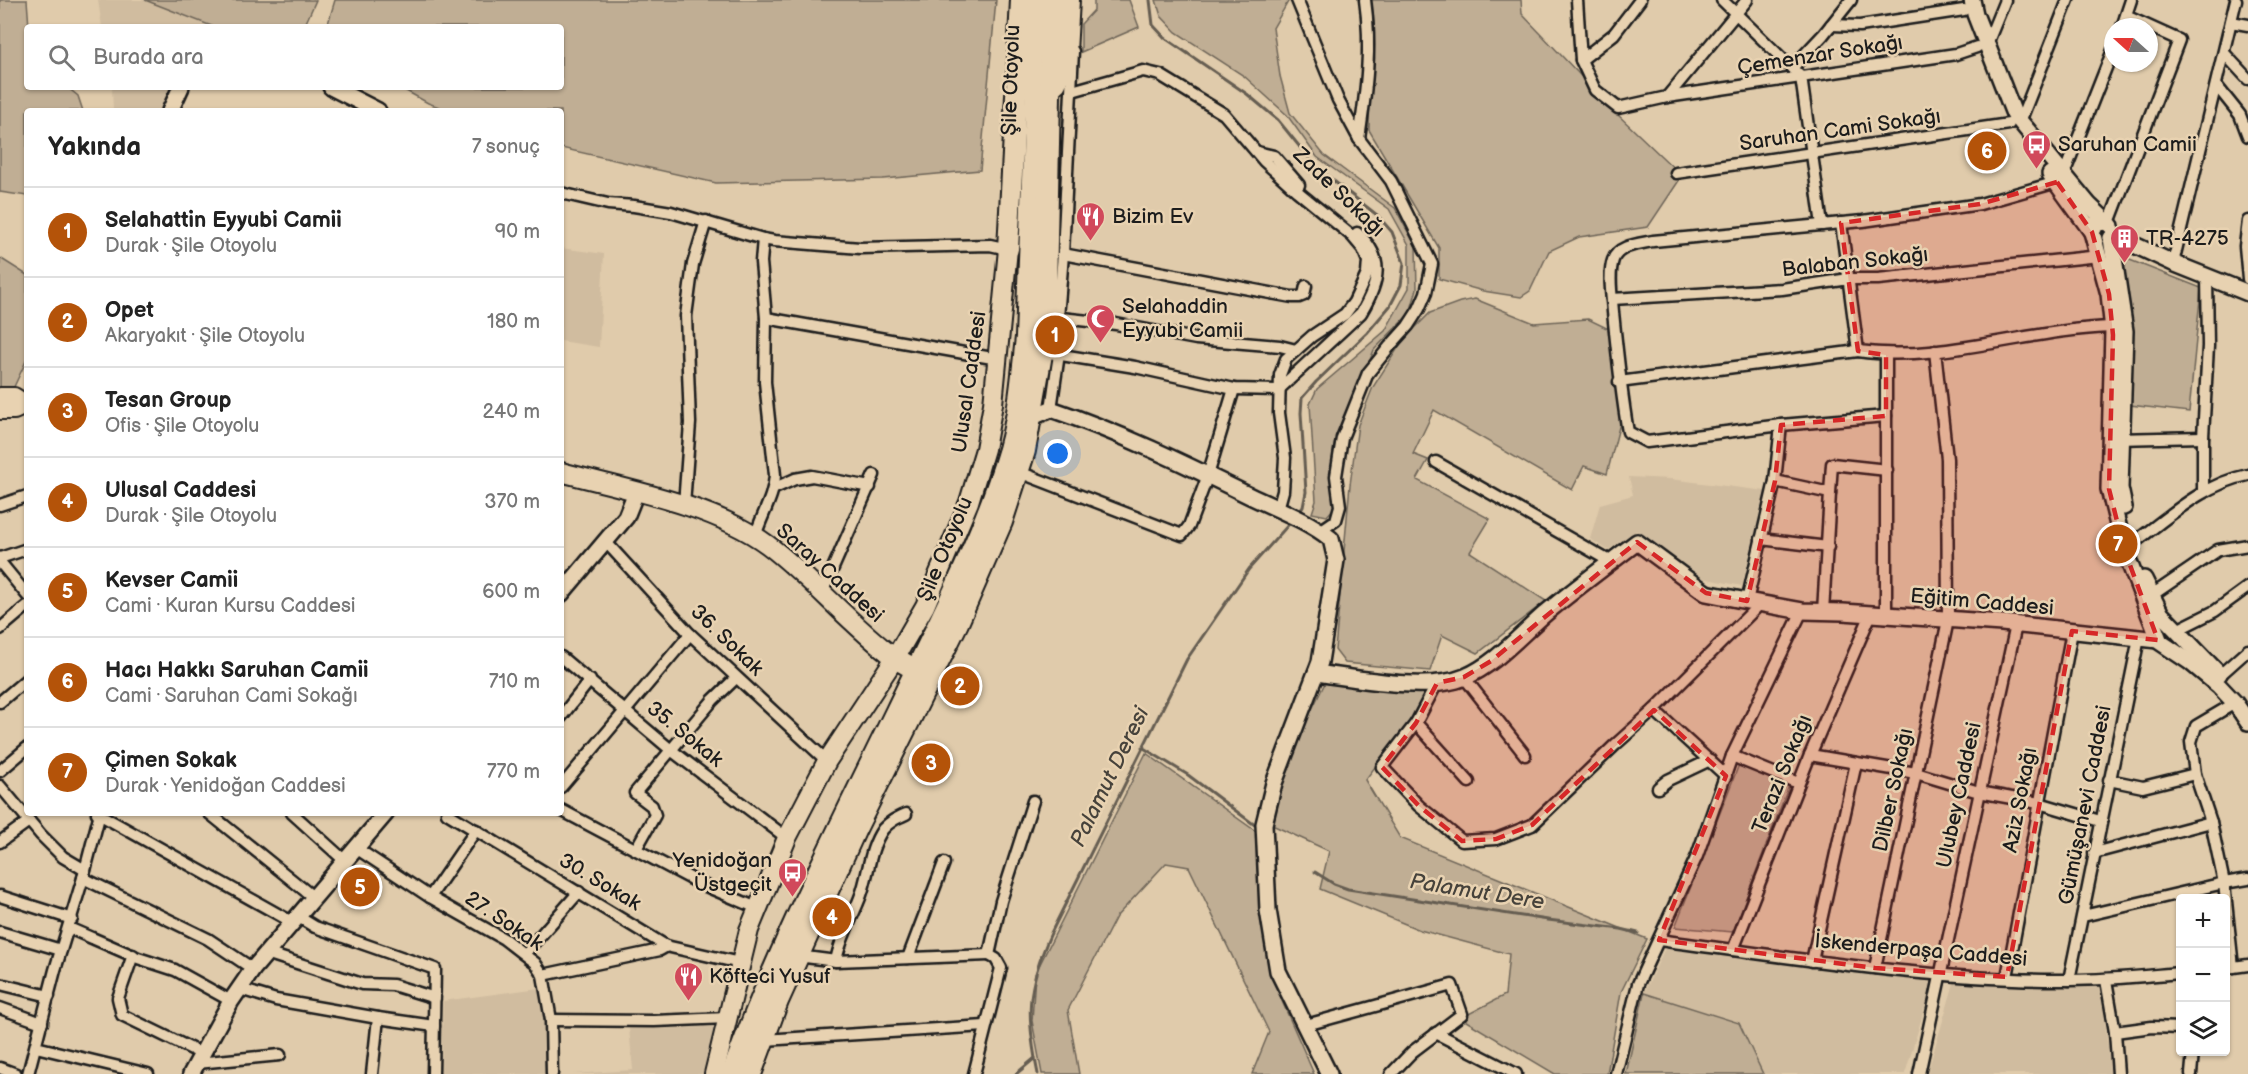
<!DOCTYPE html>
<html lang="tr">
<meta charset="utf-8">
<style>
body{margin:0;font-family:"Balsamiq Sans",sans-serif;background:#f2f2f2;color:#222}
.controls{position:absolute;right:18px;bottom:18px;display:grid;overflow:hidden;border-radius:6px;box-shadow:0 2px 4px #0004}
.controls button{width:54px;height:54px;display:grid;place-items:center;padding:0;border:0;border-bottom:2px solid #e0e0e0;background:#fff;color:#222;font:30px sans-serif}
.compass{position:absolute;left:2104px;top:18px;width:54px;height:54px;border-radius:50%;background:#fff;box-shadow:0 2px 4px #0004;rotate:291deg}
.you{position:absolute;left:1058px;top:454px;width:21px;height:21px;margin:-15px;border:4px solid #fff;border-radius:50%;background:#1a73e8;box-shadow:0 0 0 9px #1a73e833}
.badge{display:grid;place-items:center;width:39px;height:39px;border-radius:50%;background:#b45309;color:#fff;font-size:20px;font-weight:700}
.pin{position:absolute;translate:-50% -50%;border:3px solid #fff;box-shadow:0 2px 6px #0006}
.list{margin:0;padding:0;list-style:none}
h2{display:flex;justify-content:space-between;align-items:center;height:78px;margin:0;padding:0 24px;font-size:26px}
h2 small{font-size:20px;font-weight:400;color:#767676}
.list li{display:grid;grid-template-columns:39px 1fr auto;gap:18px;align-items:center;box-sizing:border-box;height:90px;padding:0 24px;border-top:2px solid #e0e0e0}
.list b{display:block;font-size:22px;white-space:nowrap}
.list p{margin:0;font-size:20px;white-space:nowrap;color:#767676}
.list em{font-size:20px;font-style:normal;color:#767676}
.icon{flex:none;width:33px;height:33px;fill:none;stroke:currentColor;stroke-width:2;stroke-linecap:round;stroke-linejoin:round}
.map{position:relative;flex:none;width:2248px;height:1074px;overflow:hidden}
.search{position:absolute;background:#fff;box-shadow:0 2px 4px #0004;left:24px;top:24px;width:540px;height:66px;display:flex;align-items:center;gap:15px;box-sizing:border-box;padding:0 21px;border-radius:6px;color:#767676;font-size:22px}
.panel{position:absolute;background:#fff;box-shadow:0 2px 4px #0004;left:24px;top:108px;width:540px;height:708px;border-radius:6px}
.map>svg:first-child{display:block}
.built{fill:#d0bc9f}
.green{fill:#c0ae94;stroke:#6e6558;stroke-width:1.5}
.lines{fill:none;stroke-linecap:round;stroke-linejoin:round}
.stream{stroke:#655d51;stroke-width:3}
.street-casing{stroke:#1c1c1c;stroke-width:15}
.secondary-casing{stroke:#1c1c1c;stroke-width:20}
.primary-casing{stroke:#1c1c1c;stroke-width:22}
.highway-casing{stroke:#1c1c1c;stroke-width:24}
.street{stroke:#e8d2b1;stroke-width:10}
.secondary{stroke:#e8d2b1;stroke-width:15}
.primary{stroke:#e8d2b1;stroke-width:18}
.highway{stroke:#e8d2b1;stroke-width:20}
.marked{fill:#d62828;fill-opacity:0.2;stroke:#d62828;stroke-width:4.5;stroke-dasharray:12 8;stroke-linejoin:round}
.labels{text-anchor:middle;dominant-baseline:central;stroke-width:5;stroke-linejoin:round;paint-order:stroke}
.street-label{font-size:21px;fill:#1c1c1c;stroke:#e8d2b1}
.poi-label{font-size:21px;fill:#1c1c1c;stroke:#e8d2b1;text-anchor:start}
.water-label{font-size:22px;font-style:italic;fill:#46423b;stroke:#e8d2b1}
</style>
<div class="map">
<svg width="2248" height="1074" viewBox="0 0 2248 1074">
<rect width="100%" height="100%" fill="#e0cbab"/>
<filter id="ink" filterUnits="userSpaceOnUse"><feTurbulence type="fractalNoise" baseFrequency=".0167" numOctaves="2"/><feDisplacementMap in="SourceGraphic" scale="12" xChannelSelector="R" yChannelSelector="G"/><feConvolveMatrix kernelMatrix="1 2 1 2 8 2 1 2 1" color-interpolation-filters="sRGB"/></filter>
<g filter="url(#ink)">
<!-- built -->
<g class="built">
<path d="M98 0H145L208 25 207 27H102Z"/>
<path d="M112 87H179L168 111H113Z"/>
<path d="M561 248 604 254 599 347 561 341Z"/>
<path d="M1629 477 1670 479 1766 491 1742 586 1702 578 1636 531 1608 550 1590 539 1600 504 1633 495Z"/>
<path d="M1666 946 1933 980 1905 1074H1763L1739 1023 1644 993Z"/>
<path d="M1955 980 2101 985 2111 1074H1927Z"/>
<path d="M539 988 552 1074H441L443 1001Z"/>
<path d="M721 1027 705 1074H573L633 1070 629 1028Z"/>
</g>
<!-- green -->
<g class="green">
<path d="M0 0H27L29 27H27V87H67L78 96 83 111H27V196L0 192Z"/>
<path d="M145 0H316L304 27H214Z"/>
<path d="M335 0H996L980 170 883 179 716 183 561 148V111H450L428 103 399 87H561V27H327Z"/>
<path d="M1094 0H1129L1139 27 1081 52V24L1094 10Z"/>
<path d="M1156 0H1289L1273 28 1280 76 1290 113 1324 155 1395 208 1416 247 1417 289 1410 313 1374 350 1335 448 1334 508 1327 516 1312 513 1316 501 1310 404 1317 389 1385 331 1409 288V245L1389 209 1317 157 1287 115 1244 76 1176 32 1161 16Z"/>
<path d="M1368 0H1521L1522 14 1616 113 1682 176 1648 227 1579 237 1549 251 1530 291 1521 297 1483 291 1439 279V248L1369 130 1371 34Z"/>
<path d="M2117 255 2201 288 2189 412 2130 405Z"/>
<path d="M0 258 27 275V359L12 391 0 390Z"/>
<path d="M1475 299 1534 323 1588 319 1617 333 1620 423 1607 474 1584 466 1572 490 1434 410 1413 454 1428 460 1417 480 1490 519 1470 552 1546 601 1478 653 1442 635 1430 671 1345 663 1335 650 1350 485 1358 425 1373 387 1403 340 1430 313 1460 302Z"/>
<path d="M1329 675 1433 692 1365 780 1400 838 1647 939 1621 992 1607 1074H1555L1461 1018 1505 995 1509 954 1420 930 1320 889 1329 851 1270 824 1271 792Z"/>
<path d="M1146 753 1261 835 1265 850 1282 1001 1314 1074H1252L1269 1032 1189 867 1166 863 1116 917 1068 1010 1079 1074H1042L1032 1021 1035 974Z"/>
<path d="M1740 762 1790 783 1733 932 1675 927Z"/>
<path d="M1644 993 1739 1023 1763 1074H1626Z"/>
</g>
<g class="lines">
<!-- stream -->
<g class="stream">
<path d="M1150 0 1153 25 1165 38 1247 94 1278 120 1316 167 1377 215 1392 232 1404 263 1401 285 1390 306 1367 333 1316 382 1302 398 1301 413 1306 492 1303 507 1300 511"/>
<path d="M1142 747 1188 775 1256 826"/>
<path d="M1315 872 1334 884 1348 889 1548 920 1621 929 1638 933"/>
<path d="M1016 1074 1035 1058"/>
<path d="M1038 1074C1026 1015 1026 989 1051 933L1187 659 1249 569 1289 524"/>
</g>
<defs>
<g id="street">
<path d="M1297 0 1338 100 1359 139 1391 181 1432 264 1426 293 1419 309 1408 326 1390 346 1368 373 1342 438 1336 476 1340 506 1336 520 1320 531"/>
<path d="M1577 0 1581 60 1595 90 1618 108 1667 97 1956 54 1977 47"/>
<path d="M1722 0 1801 77 1822 225"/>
<path d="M2231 22 2248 25"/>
<path d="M1831 25 1860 26 1964 10"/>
<path d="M2122 27 2131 0"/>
<path d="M1987 44 2005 0"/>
<path d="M2224 53 2248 79"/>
<path d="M1581 60 1614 34 1640 0"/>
<path d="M1792 68 1823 35 1851 0"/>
<path d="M2216 85 2240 115 2248 136"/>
<path d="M1072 91 1143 71 1160 75 1224 114 1264 161 1297 191 1352 236 1363 249 1368 261 1367 274 1354 302 1345 314 1312 336 1286 359 1280 375 1279 413 1285 458 1283 491 1278 509"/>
<path d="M1667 97 1747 0"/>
<path d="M2020 122 2068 0"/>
<path d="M1359 139C1366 91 1372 49 1365 0"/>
<path d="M1257 152 1274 156 1299 185"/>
<path d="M1676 173 2009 124"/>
<path d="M2064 174 2113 50"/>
<path d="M561 193 608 204 634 206 671 212 763 239 774 241 860 248 990 245 1008 249"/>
<path d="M2248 221 2245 246 2248 279"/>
<path d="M1841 223 1858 351C1943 363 2028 329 2113 327"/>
<path d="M2109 223 2179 40 2126 16"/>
<path d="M1063 254 1292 297H1299L1304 295 1306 286"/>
<path d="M2173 263 2236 0"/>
<path d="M1612 299 1782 289 1849 279H1878L2100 256"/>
<path d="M1052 317 1116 324 1196 339 1280 346 1296 350"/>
<path d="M766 318 998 359"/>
<path d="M1043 352 1135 367 1234 389 1278 390 1361 313C1379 283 1386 258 1357 233"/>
<path d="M1886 355V615"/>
<path d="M1619 382 1858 351"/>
<path d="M1051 409 1059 354 1058 318 1063 254 1073 51"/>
<path d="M1886 416 1781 425 1647 442 1628 432C1621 392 1617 352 1613 312 1612 297 1608 275 1613 260 1618 245 1639 244 1653 241L1863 221 1980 204 2057 182"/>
<path d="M2116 439 2203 437"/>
<path d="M1436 462 1611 562"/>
<path d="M1019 472 1182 535 1189 526 1208 475 1234 389"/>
<path d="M1775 481 1830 493 1823 612"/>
<path d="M775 488 795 479 812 476 870 487"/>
<path d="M2203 492V437L2208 346 2207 276"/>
<path d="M1830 493 1832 464 1887 470"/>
<path d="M0 505 27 496"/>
<path d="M684 505 690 423 686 316 693 264 706 221"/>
<path d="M755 537C761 516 774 497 775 475L765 382 766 318 761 262 763 239"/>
<path d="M1761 539 1828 547"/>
<path d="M605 541 690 634 827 761"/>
<path d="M2132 544C2169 517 2203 484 2248 475"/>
<path d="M0 558 27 549"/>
<path d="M0 562 27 595"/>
<path d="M822 593 874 475"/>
<path d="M2152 595 2218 550 2248 545"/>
<path d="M1747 601 1775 481 1781 425"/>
<path d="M0 629 27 606"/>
<path d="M2175 631 2215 611 2248 587"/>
<path d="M561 657 671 750 787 838"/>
<path d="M2220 675 2248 650"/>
<path d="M1464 677 1525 755"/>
<path d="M1437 683 1416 723 1382 767 1419 806 1462 841 1496 839 1532 825 1615 745 1654 710 1760 604"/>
<path d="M0 702 27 679"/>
<path d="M1654 710 1726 776"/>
<path d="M561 717 590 680"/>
<path d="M1416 723 1469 782"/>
<path d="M1810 755 1916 773 1979 792 2039 803 2100 821"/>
<path d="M1732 756 1798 783"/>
<path d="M0 771 27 748"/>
<path d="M2109 780 2143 787 2195 774"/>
<path d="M0 786 41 835 63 857 85 870"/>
<path d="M561 787 690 634"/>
<path d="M1658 788 1668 780 1710 760"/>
<path d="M561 810 701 884 757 908"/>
<path d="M97 813 292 922"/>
<path d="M209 813 313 897"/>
<path d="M292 813 345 861"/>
<path d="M447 813 666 946 740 963"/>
<path d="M0 842 29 821"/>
<path d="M356 848 430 897 504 939 535 963 543 975 551 1020 552 1074"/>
<path d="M636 849 655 815 652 806 635 793 713 700 736 678"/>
<path d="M2094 853 2211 822"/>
<path d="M83 878 208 939 253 969"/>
<path d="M0 896 72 919"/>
<path d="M430 897 476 830"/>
<path d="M297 916 315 927 435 969 433 1074"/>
<path d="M2083 916 2224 883 2248 879"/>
<path d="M69 928 138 958 175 970 231 1001"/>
<path d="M0 932 61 950"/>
<path d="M1659 940C1795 958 1934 981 2071 980 2108 980 2144 976 2180 973"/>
<path d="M1733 950 1810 755 1871 614"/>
<path d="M266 953 362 984 393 985 435 998"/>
<path d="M525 953 579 892"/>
<path d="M133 955 118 998 122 1015 202 1054"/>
<path d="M989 955 1001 901 1033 801"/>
<path d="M798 956 836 961 989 955"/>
<path d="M908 958 944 863"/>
<path d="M836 961C840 938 853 917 861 895 869 873 869 849 883 829 890 821 897 818 906 814"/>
<path d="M1812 961 1856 763"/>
<path d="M2233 967 2224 883 2211 822 2195 774 2191 742 2196 726 2235 703"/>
<path d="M1875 968 1948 620 1947 459 1935 351"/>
<path d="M2226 968 2248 965"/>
<path d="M543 975 660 950 667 946"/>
<path d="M2007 977 2072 631"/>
<path d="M2069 980 2139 638"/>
<path d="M2106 980 2115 1032 2118 1074"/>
<path d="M0 984 49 996"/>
<path d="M240 989 276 1000 378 1018 372 1074"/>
<path d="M0 1008 42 1023"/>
<path d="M378 1018 434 1026"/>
<path d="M551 1020 654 1021 728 1018"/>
<path d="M1306 1025 1452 985 1462 1014 1412 1052 1391 1074"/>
<path d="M2115 1032 2152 1027 2180 1028"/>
<path d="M1436 1033 1516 1074"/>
<path d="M764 1040 985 1026"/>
<path d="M36 1047 148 1074"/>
<path d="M197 1063 280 1055"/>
<path d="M0 1068 16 1074"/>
<path d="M28 1074 55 970 83 878 100 813"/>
<path d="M974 1074 1001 968 996 959 989 955"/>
<path d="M1616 1074 1638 984 1697 856 1732 756 1802 611"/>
<path d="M1919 1074 2016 625"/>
<path d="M2191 1074 2193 1052"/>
</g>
<g id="secondary">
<path d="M1972 0 1975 14 2014 114 2089 205 2111 226"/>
<path d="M331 87 378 111"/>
<path d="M170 111 181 87"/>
<path d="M2050 174 2092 232"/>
<path d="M2106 222 2097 223 2092 232 2109 294 2113 330 2109 489 2124 549 2160 642 2190 662 2219 686 2235 703 2248 722"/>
<path d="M2113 235 2173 263 2248 293"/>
<path d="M2111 238 2125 331 2120 488 2124 507"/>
<path d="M1032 417 1051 409C1119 432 1185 464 1250 496 1277 509 1307 520 1331 539L1336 560 1320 662 1274 783 1264 824 1268 910 1278 971 1329 1074"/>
<path d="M2144 579 2161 614 2219 674"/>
<path d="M561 594 626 517 636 492"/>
<path d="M1316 673C1356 678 1427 693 1465 677 1496 664 1521 634 1547 612 1576 588 1607 565 1637 542L1706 593 1747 601 1802 611 1843 612 2002 623 2158 640"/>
<path d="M191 1074 231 1001 253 969 386 813"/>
</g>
<g id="primary">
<path d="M0 397H14L25 404"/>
<path d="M0 410H14L27 404"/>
<path d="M561 472C625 489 714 505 768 545 813 579 849 624 895 658"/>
<path d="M714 1074 749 930 787 838 827 761 895 658 925 606 969 502 985 449 993 404 1008 249"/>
</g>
<g id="highway">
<path d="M1056 83 1066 52 1069 0"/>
<path d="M1008 249 1021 0"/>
<path d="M895 658 916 670"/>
<path d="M732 1074C776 951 839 828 896 711 937 625 982 541 1009 449 1019 413 1022 374 1026 337L1039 0"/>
<path d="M751 1074 778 1001 855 831 958 623 1002 522 1025 451 1045 337 1052 0"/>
</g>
</defs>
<!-- street casing -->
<use href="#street" class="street-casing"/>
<!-- secondary casing -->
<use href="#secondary" class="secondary-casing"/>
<!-- primary casing -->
<use href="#primary" class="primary-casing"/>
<!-- highway casing -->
<use href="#highway" class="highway-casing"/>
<!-- street -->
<use href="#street" class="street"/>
<!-- secondary -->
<use href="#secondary" class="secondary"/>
<!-- primary -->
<use href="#primary" class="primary"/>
<!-- highway -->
<use href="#highway" class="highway"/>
</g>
</g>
<!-- marked area -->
<path class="marked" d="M2057 182 2092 232 2109 294 2113 335 2109 489 2124 549 2158 640 2072 631 2007 977 1875 968 1659 940 1726 776 1654 710 1532 825 1496 839 1462 841 1419 806 1382 767 1416 723 1437 683 1464 677 1491 661 1637 542 1706 593 1747 601 1775 481 1781 425 1886 416V355L1858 351 1841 223 1980 204Z"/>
<!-- icons -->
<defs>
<symbol id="bus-pin" viewBox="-11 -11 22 30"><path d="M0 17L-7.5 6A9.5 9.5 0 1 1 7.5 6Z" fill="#d1495b" stroke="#e8d2b1"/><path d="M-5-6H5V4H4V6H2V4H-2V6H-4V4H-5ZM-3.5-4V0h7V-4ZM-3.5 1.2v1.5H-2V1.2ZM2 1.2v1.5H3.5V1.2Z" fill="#fff"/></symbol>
<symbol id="restaurant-pin" viewBox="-11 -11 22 30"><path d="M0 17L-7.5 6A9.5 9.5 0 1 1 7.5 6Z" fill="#d1495b" stroke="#e8d2b1"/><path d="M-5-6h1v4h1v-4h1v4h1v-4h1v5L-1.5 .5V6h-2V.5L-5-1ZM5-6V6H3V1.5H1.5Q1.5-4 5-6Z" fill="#fff"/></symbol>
<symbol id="building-pin" viewBox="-11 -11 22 30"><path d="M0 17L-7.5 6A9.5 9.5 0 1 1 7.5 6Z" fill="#d1495b" stroke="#e8d2b1"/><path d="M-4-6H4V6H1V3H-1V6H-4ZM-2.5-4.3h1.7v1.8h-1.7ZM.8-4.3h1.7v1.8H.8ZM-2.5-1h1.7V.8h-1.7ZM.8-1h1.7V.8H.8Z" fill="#fff"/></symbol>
<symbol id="mosque-pin" viewBox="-11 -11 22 30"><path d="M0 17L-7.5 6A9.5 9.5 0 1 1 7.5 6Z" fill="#d1495b" stroke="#e8d2b1"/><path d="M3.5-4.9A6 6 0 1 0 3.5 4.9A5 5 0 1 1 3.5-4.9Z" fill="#fff"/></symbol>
</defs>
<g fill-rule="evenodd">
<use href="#bus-pin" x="2020" y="128" width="33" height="45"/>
<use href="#restaurant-pin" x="1074" y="200" width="33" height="45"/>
<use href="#building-pin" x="2108" y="222" width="33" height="45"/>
<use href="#mosque-pin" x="1084" y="302" width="33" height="45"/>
<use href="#bus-pin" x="776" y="856" width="33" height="45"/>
<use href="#restaurant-pin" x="672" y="960" width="33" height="45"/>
</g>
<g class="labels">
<!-- street labels -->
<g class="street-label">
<text transform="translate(1820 55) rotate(-9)">Çemenzar Sokağı</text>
<text transform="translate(1011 80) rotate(-88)">Şile Otoyolu</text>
<text transform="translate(1840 130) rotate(-8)">Saruhan Cami Sokağı</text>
<text transform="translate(1339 192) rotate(44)">Zade Sokağı</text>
<text transform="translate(1855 262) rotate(-6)">Balaban Sokağı</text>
<text transform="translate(969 382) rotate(-82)">Ulusal Caddesi</text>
<text transform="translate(945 549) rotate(-67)">Şile Otoyolu</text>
<text transform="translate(830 573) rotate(42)">Saray Caddesi</text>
<text transform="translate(1982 602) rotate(5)">Eğitim Caddesi</text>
<text transform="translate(727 640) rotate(44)">36. Sokak</text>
<text transform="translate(685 734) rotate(39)">35. Sokak</text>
<text transform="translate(1782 774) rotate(-68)">Terazi Sokağı</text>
<text transform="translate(1893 790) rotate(-78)">Dilber Sokağı</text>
<text transform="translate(1959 795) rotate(-78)">Ulubey Caddesi</text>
<text transform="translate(2020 800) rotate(-79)">Aziz Sokağı</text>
<text transform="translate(2085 805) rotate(-79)">Gümüşanevi Caddesi</text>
<text transform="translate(600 882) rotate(31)">30. Sokak</text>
<text transform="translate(504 921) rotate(34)">27. Sokak</text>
<text transform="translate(1921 950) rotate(5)">İskenderpaşa Caddesi</text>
</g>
<!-- poi labels -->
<g class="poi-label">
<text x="2058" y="144">Saruhan Camii</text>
<text x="1112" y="216">Bizim Ev</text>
<text x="2146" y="238">TR-4275</text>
<text x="1122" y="306">Selahaddin<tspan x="1122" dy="24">Eyyubi Camii</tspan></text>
<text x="772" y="860" text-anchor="end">Yenidoğan<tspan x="772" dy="24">Üstgeçit</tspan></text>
<text x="709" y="976">Köfteci Yusuf</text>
</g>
<!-- water labels -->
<g class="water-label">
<text transform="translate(1110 777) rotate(-64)">Palamut Deresi</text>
<text transform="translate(1477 892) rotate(9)">Palamut Dere</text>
</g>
</g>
</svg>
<div class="controls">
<button>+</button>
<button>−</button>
<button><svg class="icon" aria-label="layers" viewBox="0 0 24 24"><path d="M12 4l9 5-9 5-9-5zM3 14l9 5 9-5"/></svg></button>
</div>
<svg class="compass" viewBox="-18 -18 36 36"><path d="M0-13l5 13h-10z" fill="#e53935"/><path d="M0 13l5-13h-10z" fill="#767676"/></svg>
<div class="you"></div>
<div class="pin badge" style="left:1055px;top:335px">1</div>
<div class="pin badge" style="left:960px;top:686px">2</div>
<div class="pin badge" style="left:931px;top:763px">3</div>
<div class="pin badge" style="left:832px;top:917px">4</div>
<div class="pin badge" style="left:360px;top:887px">5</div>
<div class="pin badge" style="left:1987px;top:151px">6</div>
<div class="pin badge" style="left:2118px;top:544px">7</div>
<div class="search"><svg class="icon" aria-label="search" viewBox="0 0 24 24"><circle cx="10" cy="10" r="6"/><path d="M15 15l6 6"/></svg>Burada ara</div>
<section class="panel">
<h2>Yakında<small>7 sonuç</small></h2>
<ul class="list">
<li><span class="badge">1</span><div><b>Selahattin Eyyubi Camii</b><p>Durak · Şile Otoyolu</p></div><em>90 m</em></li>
<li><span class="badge">2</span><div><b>Opet</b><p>Akaryakıt · Şile Otoyolu</p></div><em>180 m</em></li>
<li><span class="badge">3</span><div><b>Tesan Group</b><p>Ofis · Şile Otoyolu</p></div><em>240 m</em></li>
<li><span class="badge">4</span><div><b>Ulusal Caddesi</b><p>Durak · Şile Otoyolu</p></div><em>370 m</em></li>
<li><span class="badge">5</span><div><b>Kevser Camii</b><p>Cami · Kuran Kursu Caddesi</p></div><em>600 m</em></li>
<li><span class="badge">6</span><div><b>Hacı Hakkı Saruhan Camii</b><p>Cami · Saruhan Cami Sokağı</p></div><em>710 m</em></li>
<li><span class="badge">7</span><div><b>Çimen Sokak</b><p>Durak · Yenidoğan Caddesi</p></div><em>770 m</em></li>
</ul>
</section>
</div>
